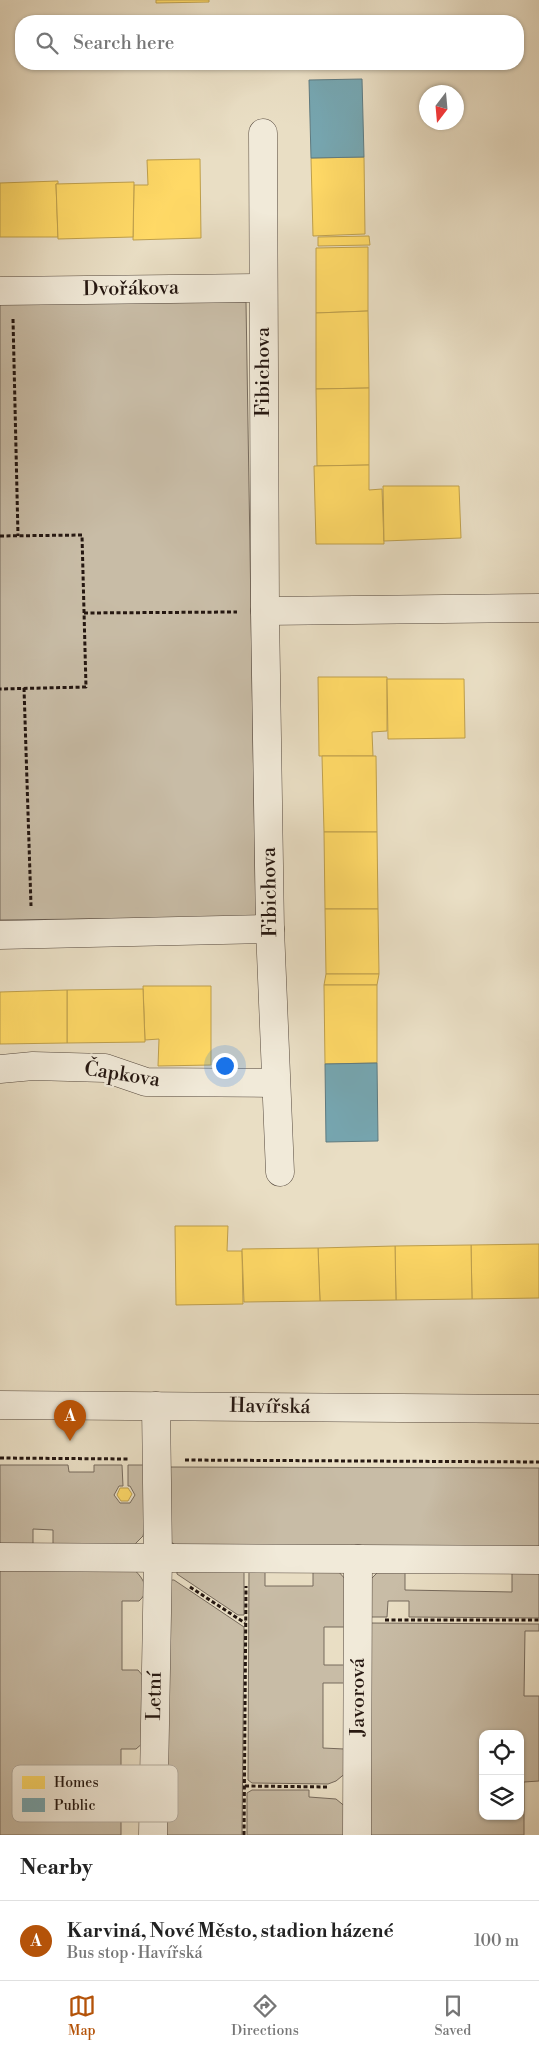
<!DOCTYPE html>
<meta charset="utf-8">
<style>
body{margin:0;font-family:"Libre Bodoni",serif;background:#f6f6f6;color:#222}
.controls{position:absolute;right:15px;bottom:15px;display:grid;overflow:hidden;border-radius:10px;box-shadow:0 1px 4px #0004}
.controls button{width:45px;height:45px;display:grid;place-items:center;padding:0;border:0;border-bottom:1px solid #e0e0e0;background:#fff;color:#222;font:25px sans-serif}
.compass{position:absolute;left:419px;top:85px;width:45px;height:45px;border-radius:50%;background:#fff;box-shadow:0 1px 4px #0004;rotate:196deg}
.you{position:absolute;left:224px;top:1065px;width:18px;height:18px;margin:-12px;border:4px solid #fff;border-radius:50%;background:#1a73e8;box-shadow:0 0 0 8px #1a73e833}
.badge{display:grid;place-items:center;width:32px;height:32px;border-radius:50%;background:#b45309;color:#fff;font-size:16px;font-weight:700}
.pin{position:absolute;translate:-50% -41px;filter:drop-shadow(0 1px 2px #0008)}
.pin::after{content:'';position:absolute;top:26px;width:18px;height:15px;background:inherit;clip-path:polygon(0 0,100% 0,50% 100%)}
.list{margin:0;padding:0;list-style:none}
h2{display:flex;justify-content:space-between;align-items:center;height:65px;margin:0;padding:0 20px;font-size:21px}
h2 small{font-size:16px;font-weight:400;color:#767676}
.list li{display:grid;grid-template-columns:32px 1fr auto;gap:15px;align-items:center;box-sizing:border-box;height:80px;padding:0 20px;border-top:1px solid #e0e0e0}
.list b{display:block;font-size:19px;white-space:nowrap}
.list p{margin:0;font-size:16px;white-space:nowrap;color:#767676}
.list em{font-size:16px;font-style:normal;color:#767676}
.icon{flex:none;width:28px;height:28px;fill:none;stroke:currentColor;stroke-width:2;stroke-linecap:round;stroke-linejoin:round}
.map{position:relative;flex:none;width:539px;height:1835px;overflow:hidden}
.search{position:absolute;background:#fff;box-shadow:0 1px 4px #0004;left:15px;right:15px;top:15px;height:55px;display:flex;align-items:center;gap:12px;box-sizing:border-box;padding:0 18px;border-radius:20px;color:#767676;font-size:19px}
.sheet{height:145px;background:#fff}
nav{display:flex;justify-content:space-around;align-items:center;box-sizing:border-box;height:70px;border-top:1px solid #e0e0e0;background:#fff;font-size:14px;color:#767676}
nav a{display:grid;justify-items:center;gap:2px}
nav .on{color:#b45309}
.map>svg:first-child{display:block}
.green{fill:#c8bca6;stroke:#766a5c;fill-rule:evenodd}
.homes{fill:#ffd966;stroke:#be9f4c}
.public{fill:#76a5af;stroke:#5e7a80}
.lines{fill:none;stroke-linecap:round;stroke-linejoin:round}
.minor-casing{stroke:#56493e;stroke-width:29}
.tertiary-casing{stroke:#56493e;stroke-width:29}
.path{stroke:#251711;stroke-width:3;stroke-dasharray:4 2.5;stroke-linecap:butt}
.minor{stroke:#f1ead9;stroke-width:28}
.tertiary{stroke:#f1ead9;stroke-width:28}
.labels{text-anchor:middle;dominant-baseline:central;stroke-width:5;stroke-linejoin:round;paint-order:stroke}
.street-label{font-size:20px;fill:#251711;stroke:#f1ead9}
.key{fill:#f1ead9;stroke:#b4ab9d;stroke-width:1}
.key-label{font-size:14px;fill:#251711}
</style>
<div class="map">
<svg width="539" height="1835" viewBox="0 0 539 1835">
<rect width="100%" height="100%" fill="#e9dec4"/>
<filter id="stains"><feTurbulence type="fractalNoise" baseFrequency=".004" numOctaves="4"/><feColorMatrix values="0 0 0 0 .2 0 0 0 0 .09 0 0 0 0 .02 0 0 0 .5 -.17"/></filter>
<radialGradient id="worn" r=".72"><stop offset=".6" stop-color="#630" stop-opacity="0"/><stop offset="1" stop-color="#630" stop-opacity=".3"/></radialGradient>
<!-- green -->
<g class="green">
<path d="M246 302 256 917 0 920V304Z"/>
<path d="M0 1465H68L69 1472H94V1465H122L123 1486H119L114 1495 120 1503H130L135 1495 130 1486H128V1465H145V1527L143 1536 130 1549 53 1552V1530L33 1529V1552H0Z"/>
<path d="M166 1467 539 1468V1552L181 1549 171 1542Z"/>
<path d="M0 1564 132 1568C142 1576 152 1590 139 1601H122V1670H138L144 1677V1742L136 1749H121V1835H0Z"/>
<path d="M244 1565V1615H238L177 1574V1571Z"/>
<path d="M249 1566H265V1586H313V1566L336 1569 348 1582 346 1627H324V1665H347L345 1683H323V1748L344 1749 347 1772 336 1781 328 1784 252 1783 248 1780Z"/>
<path d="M405 1567V1590L512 1592V1568L539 1572V1618L409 1617V1601H388L387 1617H370L368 1582 379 1571Z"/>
<path d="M169 1580H174L244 1627 242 1835H162Z"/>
<path d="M369 1623 539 1624V1631H525L524 1696H539V1781L524 1782V1835H364ZM483 1734H520V1816H483Z"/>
<path d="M252 1790H309V1797L336 1799 347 1808 351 1835H247V1793Z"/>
</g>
<!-- homes -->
<g class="homes">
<path d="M156 0H209V2L156 3Z"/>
<path d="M364 157 365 234 313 236 311 158Z"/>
<path d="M200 159 201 238 133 240 134 185H148L147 160Z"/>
<path d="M58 181V184H56L58 237H0V183Z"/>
<path d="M134 182 133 237 58 239 56 184Z"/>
<path d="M369 236 370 245 318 246V237Z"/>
<path d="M368 247V311L316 313V248Z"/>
<path d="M368 311 369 388 316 389V313Z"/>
<path d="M369 388V465L317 466 316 389Z"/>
<path d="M369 465V490L382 489 384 544H316L314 466Z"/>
<path d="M383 486H459L461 538 384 541Z"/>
<path d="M318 677H387V731L372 732 373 756H319Z"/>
<path d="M387 679H464L465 738 388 739Z"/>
<path d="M322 756H376L377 832H324Z"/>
<path d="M324 832H377L378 909H325Z"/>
<path d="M325 909H378L379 974H326Z"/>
<path d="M326 974H379L377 985H324Z"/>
<path d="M324 985H377V1063L325 1064Z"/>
<path d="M143 986H211V1065L158 1066 159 1039 145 1040Z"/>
<path d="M143 989 145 1042 67 1043V990Z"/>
<path d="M67 990V1043L0 1044V992Z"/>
<path d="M175 1226H228L227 1251H242L243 1304 176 1305Z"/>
<path d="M539 1244V1298L472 1299 471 1245Z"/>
<path d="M471 1245 472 1299 396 1300 395 1246Z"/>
<path d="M395 1246 396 1300 320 1301 318 1248Z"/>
<path d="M318 1248 320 1301 244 1302 242 1249Z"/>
<path d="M120 1488H128L132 1494 128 1501H121L117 1495Z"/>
</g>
<!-- public -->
<g class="public">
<path d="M362 79 364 157 311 158 309 80Z"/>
<path d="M377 1063 378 1141 326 1142 325 1064Z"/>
</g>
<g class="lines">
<defs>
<g id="minor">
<path d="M263 133 265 611 270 929 280 1172"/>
<path d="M0 291 263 288"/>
<path d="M265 611 539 608"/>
<path d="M0 935 270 929"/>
<path d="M0 1069 33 1066 105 1068 146 1082 275 1083"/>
<path d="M0 1557 539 1560"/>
<path d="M153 1835 158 1558 156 1406"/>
<path d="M357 1835 358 1559"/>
</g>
<path id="tertiary" d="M0 1405 539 1409"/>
</defs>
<!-- minor casing -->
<use href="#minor" class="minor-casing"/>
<!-- tertiary casing -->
<use href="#tertiary" class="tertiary-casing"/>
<!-- path -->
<g class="path">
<path d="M13 319 18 536"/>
<path d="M0 536 82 535 86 687 0 689"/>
<path d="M84 613 237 612"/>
<path d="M24 688 31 906"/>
<path d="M0 1458 128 1459"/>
<path d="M185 1460 539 1462"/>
<path d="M190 1587 245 1623"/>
<path d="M385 1620H539"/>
<path d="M245 1786 329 1787"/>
<path d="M244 1835 246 1586"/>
</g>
<!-- minor -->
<use href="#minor" class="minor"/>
<!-- tertiary -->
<use href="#tertiary" class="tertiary"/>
</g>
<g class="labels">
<!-- street labels -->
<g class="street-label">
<text transform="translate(131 289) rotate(-1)">Dvořákova</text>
<text transform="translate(263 372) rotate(-90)">Fibichova</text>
<text transform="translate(270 892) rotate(-91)">Fibichova</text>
<text transform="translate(122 1075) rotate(9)">Čapkova</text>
<text transform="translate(270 1407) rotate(1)">Havířská</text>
<text transform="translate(155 1696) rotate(-89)">Letní</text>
<text transform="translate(358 1697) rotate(-90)">Javorová</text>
</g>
</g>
<!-- legend -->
<rect x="12" y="1765" width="166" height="57" rx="8" class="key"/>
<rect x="22" y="1776" width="23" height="13" fill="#ffd966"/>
<rect x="22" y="1798" width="23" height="14" fill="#76a5af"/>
<g class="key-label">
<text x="54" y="1787">Homes</text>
<text x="54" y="1810">Public</text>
</g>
<rect width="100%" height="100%" filter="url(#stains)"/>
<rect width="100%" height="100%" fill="url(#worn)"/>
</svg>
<div class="controls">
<button><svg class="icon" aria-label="locate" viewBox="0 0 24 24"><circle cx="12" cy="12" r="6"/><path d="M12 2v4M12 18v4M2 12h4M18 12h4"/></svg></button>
<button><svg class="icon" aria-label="layers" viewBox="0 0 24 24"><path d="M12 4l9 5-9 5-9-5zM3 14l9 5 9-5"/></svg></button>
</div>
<svg class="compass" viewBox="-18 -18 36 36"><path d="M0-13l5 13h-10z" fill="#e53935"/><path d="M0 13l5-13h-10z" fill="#767676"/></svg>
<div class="you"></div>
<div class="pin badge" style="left:70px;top:1441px">A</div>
<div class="search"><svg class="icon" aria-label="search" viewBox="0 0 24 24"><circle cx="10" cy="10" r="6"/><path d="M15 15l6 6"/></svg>Search here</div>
</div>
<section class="sheet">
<h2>Nearby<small></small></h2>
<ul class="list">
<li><span class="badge">A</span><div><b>Karviná, Nové Město, stadion házené</b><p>Bus stop · Havířská</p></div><em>100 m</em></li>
</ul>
</section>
<nav>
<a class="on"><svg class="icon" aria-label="map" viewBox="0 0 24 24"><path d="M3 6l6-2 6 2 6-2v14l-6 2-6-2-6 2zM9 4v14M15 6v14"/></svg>Map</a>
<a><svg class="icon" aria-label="directions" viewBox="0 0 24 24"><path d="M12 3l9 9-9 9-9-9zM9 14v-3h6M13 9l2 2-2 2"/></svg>Directions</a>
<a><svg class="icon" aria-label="saved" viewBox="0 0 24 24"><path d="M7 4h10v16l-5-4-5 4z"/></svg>Saved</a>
</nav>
